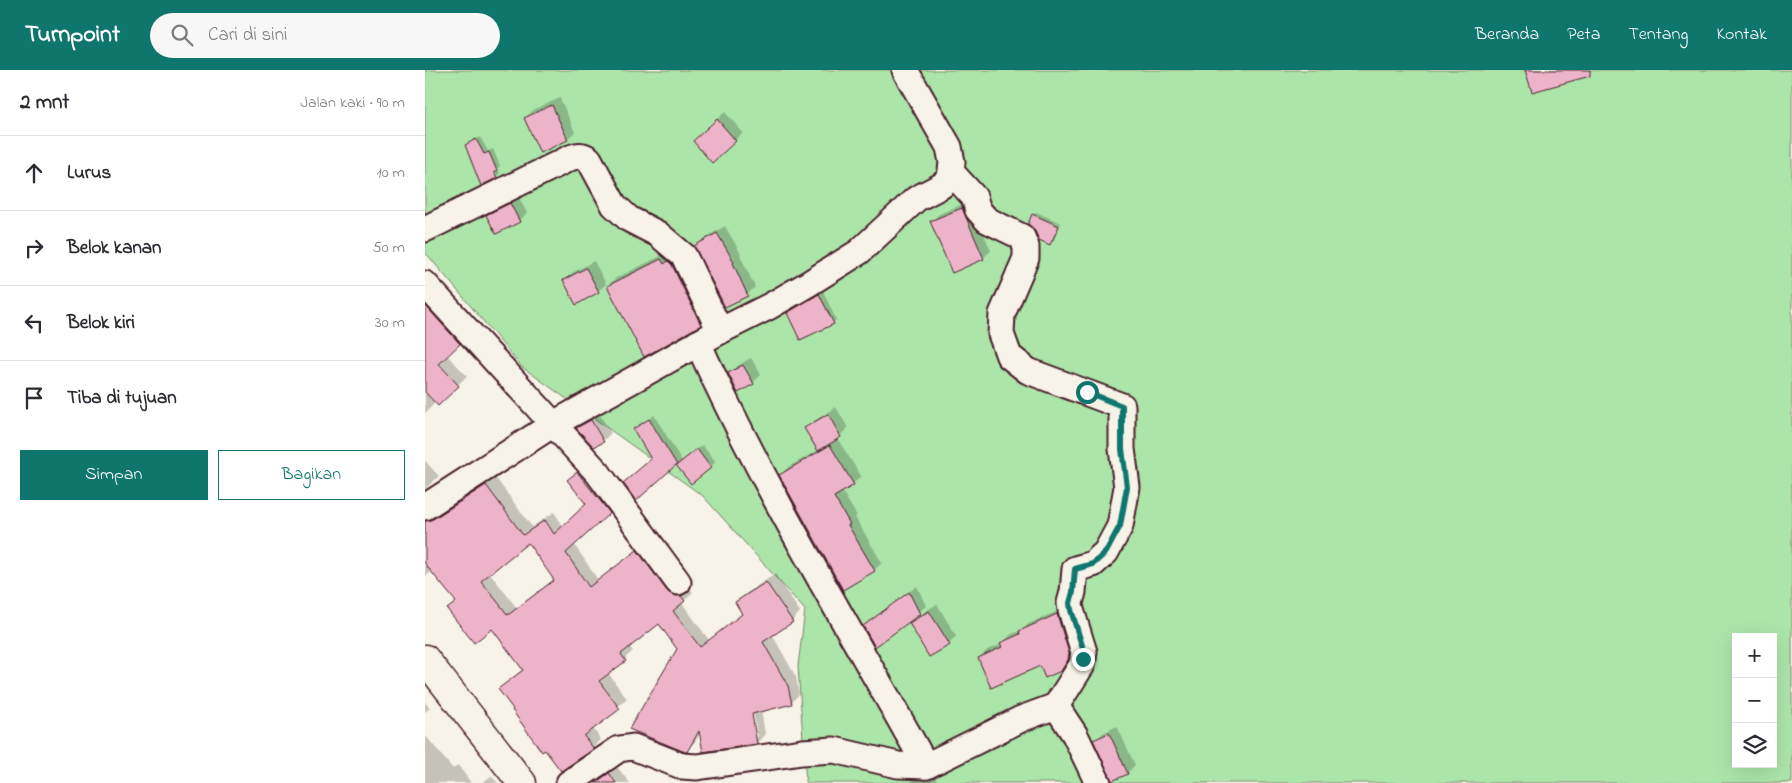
<!DOCTYPE html>
<html lang="id">
<meta charset="utf-8">
<style>
body{margin:0;font-family:"Indie Flower",sans-serif;background:#f7f7f7;color:#2b2b33}
.controls{position:absolute;right:15px;bottom:15px;display:grid;overflow:hidden;border-radius:0px;box-shadow:0 5px 20px #0002}
.controls button{width:45px;height:45px;display:grid;place-items:center;padding:0;border:0;border-bottom:1px solid #e1e1e2;background:#fff;color:#2b2b33;font:25px sans-serif}
.stop{position:absolute;width:15px;height:15px;margin:-11px;border:4px solid #0f766e;border-radius:50%;background:#fff}
.stop.end{background:#0f766e;border-color:#fff;box-shadow:0 1px 5px #0008}
.list{margin:0;padding:0;list-style:none}
h2{display:flex;justify-content:space-between;align-items:center;height:65px;margin:0;padding:0 20px;font-size:21px}
h2 small{font-size:16px;font-weight:400;color:#7c7c81}
.list li{display:grid;grid-template-columns:32px 1fr auto;gap:15px;align-items:center;box-sizing:border-box;height:75px;padding:0 20px;border-top:1px solid #e1e1e2}
.list b{display:block;font-size:19px;white-space:nowrap}
.list em{font-size:16px;font-style:normal;color:#7c7c81}
.actions{display:flex;gap:10px;padding:15px 20px}
.actions a{flex:1;padding:11px 0;border:1px solid #0f766e;border-radius:0px;text-align:center;font-size:18px;color:#0f766e}
.actions .main{background:#0f766e;color:#fff}
.icon{flex:none;width:28px;height:28px;fill:none;stroke:currentColor;stroke-width:2;stroke-linecap:round;stroke-linejoin:round}
.map{position:relative;flex:none;width:1367px;height:713px;overflow:hidden}
header{display:flex;align-items:center;gap:30px;box-sizing:border-box;height:70px;padding:0 25px;background:#0f766e;color:#fff}
header strong{font-size:24px}
nav{display:flex;gap:28px;margin-inline-start:auto;font-size:18px}
.search{width:350px;height:45px;background:#f7f7f7;display:flex;align-items:center;gap:12px;box-sizing:border-box;padding:0 18px;border-radius:28px;color:#7c7c81;font-size:19px}
main{display:flex}
aside{flex:1;background:#fff}
.map>svg:first-child{display:block}
.green{fill:#ace5aa;stroke:#7b826a;fill-rule:evenodd}
.shadow{fill:#0003;fill-rule:evenodd}
.building{fill:#edb4c9;stroke:#4a1f2b;fill-rule:evenodd}
.lines{fill:none;stroke-linecap:round;stroke-linejoin:round}
.street-casing{stroke:#4a1f2b;stroke-width:29}
.highway-casing{stroke:#4a1f2b;stroke-width:31}
.street{stroke:#f7f3e8;stroke-width:25}
.highway{stroke:#f7f3e8;stroke-width:28}
.route{stroke:#0f766e;stroke-width:6}
</style>
<header>
<strong>Turnpoint</strong>
<div class="search"><svg class="icon" aria-label="search" viewBox="0 0 24 24"><circle cx="10" cy="10" r="6"/><path d="M15 15l6 6"/></svg>Cari di sini</div>
<nav><a>Beranda</a><a>Peta</a><a>Tentang</a><a>Kontak</a></nav>
</header>
<main>
<aside>
<h2>2 mnt<small>Jalan kaki · 90 m</small></h2>
<ul class="list">
<li><svg class="icon" aria-label="ahead" viewBox="0 0 24 24"><path d="M12 20V5M6 11l6-6 6 6"/></svg><div><b>Lurus</b></div><em>10 m</em></li>
<li><svg class="icon" aria-label="right" viewBox="0 0 24 24"><path d="M7 20v-9h11M14 6l5 5-5 5"/></svg><div><b>Belok kanan</b></div><em>50 m</em></li>
<li><svg class="icon" aria-label="left" viewBox="0 0 24 24"><path d="M17 20v-9H6M10 6l-5 5 5 5"/></svg><div><b>Belok kiri</b></div><em>30 m</em></li>
<li><svg class="icon" aria-label="arrive" viewBox="0 0 24 24"><path d="M6 21V4h12l-3 4 3 4H6"/></svg><div><b>Tiba di tujuan</b></div></li>
</ul>
<div class="actions"><a class="main">Simpan</a><a>Bagikan</a></div>
</aside>
<div class="map">
<svg width="1367" height="713" viewBox="0 0 1367 713">
<rect width="100%" height="100%" fill="#f7f3e8"/>
<filter id="ink" filterUnits="userSpaceOnUse"><feTurbulence type="fractalNoise" baseFrequency=".02" numOctaves="2"/><feDisplacementMap in="SourceGraphic" scale="10" xChannelSelector="R" yChannelSelector="G"/><feConvolveMatrix kernelMatrix="1 2 1 2 8 2 1 2 1" color-interpolation-filters="sRGB"/></filter>
<g filter="url(#ink)">
<!-- green -->
<path class="green" d="M0 0H1367V713H381L373 596 380 540 278 426 97 297 0 182ZM1311 567H1348V694H1311Z"/>
<!-- shadow -->
<g class="shadow">
<path d="M135 28 150 62 142 69 101 48 108 40Z"/>
<path d="M300 42 318 63 287 91 277 63Z"/>
<path d="M55 67 63 81 68 79 75 96 72 99 75 103 71 107 41 75 45 72Z"/>
<path d="M93 126 102 143 94 151 63 145 71 138Z"/>
<path d="M545 131 566 181 558 188 506 152 514 144Z"/>
<path d="M611 142 636 153 629 170 625 174 608 145Z"/>
<path d="M300 156 316 184 315 185 330 217 322 225 271 176 278 169Z"/>
<path d="M244 182 283 246 275 254 183 216 191 208Z"/>
<path d="M169 191 181 214 173 221 139 211 147 203Z"/>
<path d="M0 218 43 265 22 285 42 306 13 334 11 332 0 343Z"/>
<path d="M398 221 411 250 408 253 364 243Z"/>
<path d="M326 288 336 305 328 313 305 304 312 296Z"/>
<path d="M411 337 423 358 412 368 436 406 428 414 417 421 432 446 430 447 457 493 449 500 356 405 363 397 394 380 381 358 389 351Z"/>
<path d="M174 343 186 363 178 371 153 358 160 350Z"/>
<path d="M229 345 257 391 277 375 291 392 266 413 251 394 211 429 228 389 210 360Z"/>
<path d="M0 391 14 406 0 419Z"/>
<path d="M161 394 192 434 149 474 173 510 221 473 256 517 264 518 268 522 257 533 284 570 318 543 311 533 320 524 350 504 375 542 367 551 347 564 371 607 374 624 366 633 336 640 340 664 332 673 279 680 276 662 270 672 260 681 205 659 254 579 234 553 204 576 208 581 183 603 202 629 168 658 176 670 168 678 74 619 98 599 67 557 32 531 7 501 0 507V440L9 443 17 441 70 407 107 457 129 442 138 456 163 434 144 410ZM103 471 129 509 92 538 64 502ZM327 637 333 667H330L325 638Z"/>
<path d="M492 516 501 536 493 543 440 556 447 549Z"/>
<path d="M512 534 531 566 524 574 485 553 493 546Z"/>
<path d="M640 538 651 581 643 592 635 600 616 594 555 588 562 580 577 574 585 565 599 559 603 554Z"/>
<path d="M0 632 5 638 0 642Z"/>
<path d="M692 656 710 695 702 703 670 671 678 663Z"/>
<path d="M0 665 28 699 33 695 46 713H0Z"/>
<path d="M192 697 205 713H168Z"/>
<path d="M508 703 512 712 515 711 516 713H485L490 707Z"/>
<path d="M66 706 73 713H57Z"/>
</g>
<!-- building -->
<g class="building">
<path d="M1100 0H1165V6L1107 22Z"/>
<path d="M127 35 143 70 115 83 99 48Z"/>
<path d="M292 49 311 71 287 93 268 71Z"/>
<path d="M51 69 59 84 64 82 72 101 69 102 72 108 56 116 40 75Z"/>
<path d="M85 133 95 152 71 164 61 145Z"/>
<path d="M537 138 559 189 527 203 505 151Z"/>
<path d="M607 144 634 156 625 175 614 170 610 161 603 154Z"/>
<path d="M292 163 309 192 308 193 323 226 300 237 269 176Z"/>
<path d="M236 189 239 194 243 191 247 195 276 255 219 287 182 216Z"/>
<path d="M161 198 174 222 151 235 138 210Z"/>
<path d="M394 224 409 254 375 270 362 243Z"/>
<path d="M0 235 35 274 14 294 34 316 13 336 0 322Z"/>
<path d="M318 295 329 314 313 323 303 303Z"/>
<path d="M403 344 416 367 393 381 379 358Z"/>
<path d="M224 349 252 395 272 379 286 398 266 414 251 395 211 431 198 413 226 389 208 359Z"/>
<path d="M166 350 179 372 169 377 151 358Z"/>
<path d="M405 375 429 415 409 427 425 454 423 455 450 501 418 520 354 405Z"/>
<path d="M152 402 185 443 141 483 164 517 212 480 242 521 248 525 256 526 260 531 248 541 275 577 317 544 310 532 341 512 368 552 338 572 363 616 367 634 327 644 332 674 278 682 274 661 262 682H260L204 659 252 579 234 554 196 584 201 591 174 611 195 639 159 666 169 679 136 701 120 680 117 682 87 640 88 639 73 619 98 600 67 559 49 573 22 539 31 532 0 494V451L8 449 61 415 98 465 120 450 129 464 161 434 142 410ZM103 473 129 510 83 545 56 511Z"/>
<path d="M484 522 495 544 450 577 438 556Z"/>
<path d="M504 541 525 575 504 587 484 553Z"/>
<path d="M632 544 644 583 643 590 636 601 620 608 615 596 566 618 553 588 577 577 575 573 595 564 594 561Z"/>
<path d="M684 663 703 704 687 711 668 670Z"/>
<path d="M184 703 191 713H170Z"/>
</g>
<g class="lines">
<defs>
<g id="street">
<path d="M0 159 145 88C153 85 157 84 164 89L189 135 204 149 233 164 259 186 295 261"/>
<path d="M0 214 173 403 253 512"/>
<path d="M273 273C339 419 423 556 501 696"/>
<path d="M0 437 127 355 295 261 345 236 383 214 434 182 491 129 516 116 525 109 527 92 524 77 480 0"/>
<path d="M631 636 650 665 673 713"/>
<path d="M144 713 194 679 208 677 257 696 272 697 377 682 409 680 473 695 501 696 596 649 631 636 657 595 658 589 659 582 646 540 645 533 648 522 650 499 668 494 681 482 695 456 702 417 697 379V336L603 301 584 286 576 264 577 244 601 188V177L597 167 562 150 553 140 549 127 527 103"/>
</g>
<path id="highway" d="M0 589 97 713"/>
</defs>
<!-- street casing -->
<use href="#street" class="street-casing"/>
<!-- highway casing -->
<use href="#highway" class="highway-casing"/>
<!-- street -->
<use href="#street" class="street"/>
<!-- highway -->
<use href="#highway" class="highway"/>
</g>
</g>
<g class="lines" filter="url(#ink)">
<!-- route -->
<path class="route" d="M658 589 659 582 646 540 645 533 648 522 650 499 668 494 681 482 695 456 702 417 697 379V336L662 322"/>
</g>
</svg>
<div class="controls">
<button>+</button>
<button>−</button>
<button><svg class="icon" aria-label="layers" viewBox="0 0 24 24"><path d="M12 4l9 5-9 5-9-5zM3 14l9 5 9-5"/></svg></button>
</div>
<div class="stop" style="left:662px;top:322px"></div>
<div class="stop end" style="left:658px;top:589px"></div>
</div>
</main>
